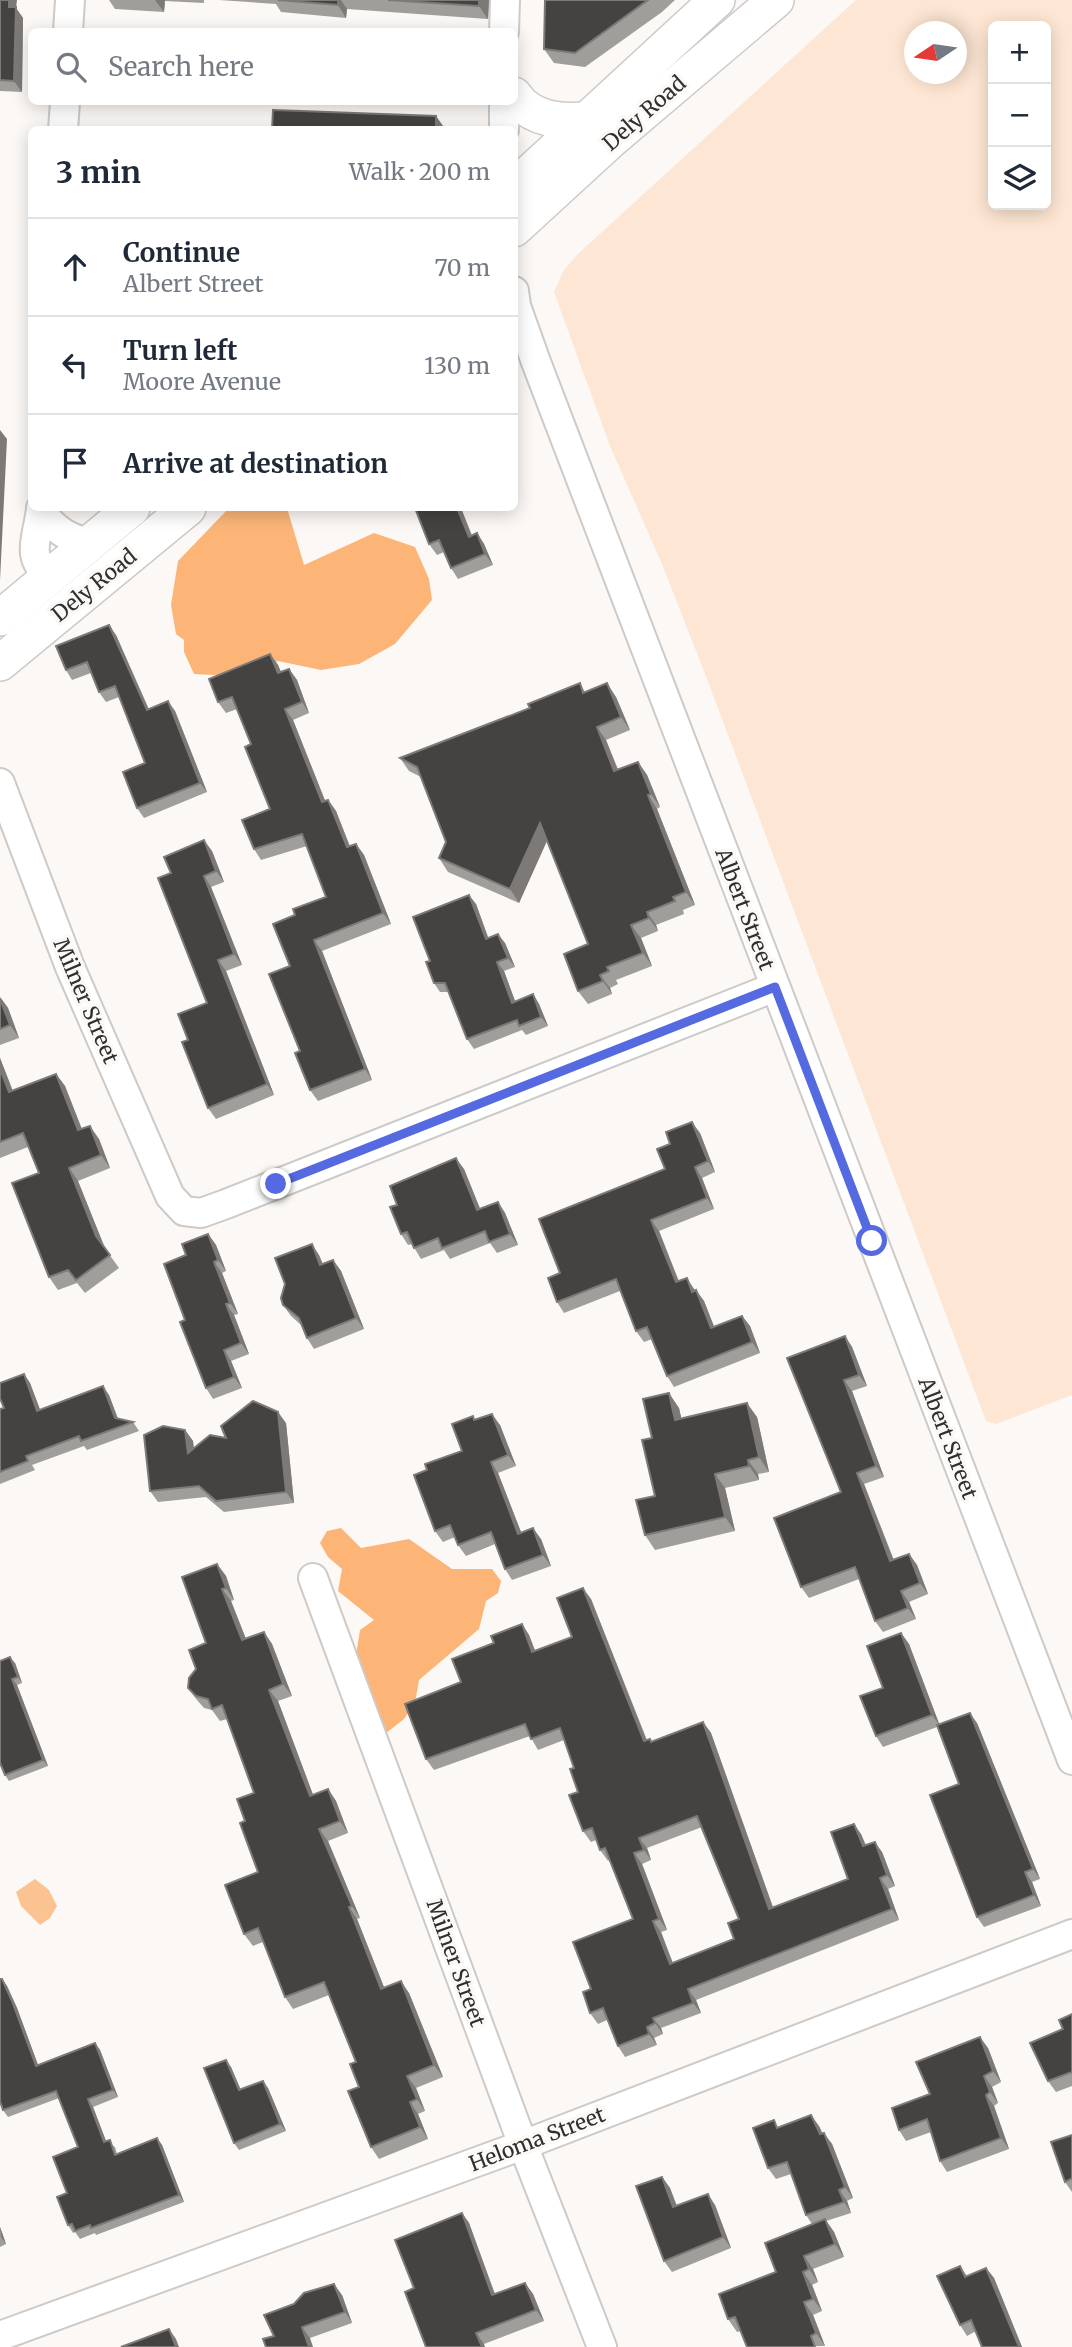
<!DOCTYPE html>
<meta charset="utf-8">
<style>
body{margin:0;font-family:Merriweather,serif;background:#f2f2f3;color:#1f2937}
.controls{position:absolute;right:21px;top:21px;display:grid;overflow:hidden;border-radius:10px;box-shadow:0 4px 18px #0003}
.controls button{width:63px;height:63px;display:grid;place-items:center;padding:0;border:0;border-bottom:2px solid #e0e1e3;background:#fff;color:#1f2937;font:35px sans-serif}
.compass{position:absolute;left:904px;top:21px;width:63px;height:63px;border-radius:50%;background:#fff;box-shadow:0 4px 18px #0003;rotate:257deg}
.stop{position:absolute;width:21px;height:21px;margin:-16px;border:5px solid #556ae0;border-radius:50%;background:#fff}
.stop.end{background:#556ae0;border-color:#fff;box-shadow:0 2px 7px #0008}
.list{margin:0;padding:0;list-style:none}
h2{display:flex;justify-content:space-between;align-items:center;height:91px;margin:0;padding:0 28px;font-size:30px}
h2 small{font-size:23px;font-weight:400;color:#747a83}
.list li{display:grid;grid-template-columns:46px 1fr auto;gap:21px;align-items:center;box-sizing:border-box;height:98px;padding:0 28px;border-top:2px solid #e0e1e3}
.list b{display:block;font-size:26px;white-space:nowrap}
.list p{margin:0;font-size:23px;white-space:nowrap;color:#747a83}
.list em{font-size:23px;font-style:normal;color:#747a83}
.icon{flex:none;width:38px;height:38px;fill:none;stroke:currentColor;stroke-width:2;stroke-linecap:round;stroke-linejoin:round}
.map{position:relative;flex:none;width:1072px;height:2347px;overflow:hidden}
.search{position:absolute;background:#fff;box-shadow:0 4px 18px #0003;left:28px;top:28px;width:490px;height:77px;display:flex;align-items:center;gap:18px;box-sizing:border-box;padding:0 24px;border-radius:10px;color:#747a83;font-size:26px}
.panel{position:absolute;background:#fff;box-shadow:0 4px 18px #0003;left:28px;top:126px;width:490px;height:385px;border-radius:10px}
.map>svg:first-child{display:block}
.green{fill:#fde6d3;fill-rule:evenodd}
.forest{fill:#fcb577}
.water{fill:#fcc392}
.lines{fill:none;stroke-linecap:round;stroke-linejoin:round}
.minor-casing{stroke:#cdcac8;stroke-width:32}
.major-casing{stroke:#cdcac8;stroke-width:38}
.minor{stroke:#fff;stroke-width:28}
.major{stroke:#fff;stroke-width:35}
.wall{fill:#a09e9b;fill-rule:evenodd}
.shaded-wall{fill:#7c7977}
.building{fill:#454341;stroke:#7c7977;stroke-width:2;fill-rule:evenodd}
.route{stroke:#556ae0;stroke-width:9}
.labels{text-anchor:middle;dominant-baseline:central;stroke-width:7;stroke-linejoin:round;paint-order:stroke}
.street-label{font-size:21px;fill:#302f2e;stroke:#fbf8f5}
</style>
<div class="map">
<svg width="1072" height="2347" viewBox="0 0 1072 2347">
<rect width="100%" height="100%" fill="#fbf8f5"/>
<!-- green -->
<path class="green" d="M856 0H1072V1395L996 1424 986 1421 707 679 662 564 610 446 554 292 564 270 579 253ZM993 26H1046V205H993ZM914 32H956V74H914Z"/>
<!-- forest -->
<g class="forest">
<path d="M229 508H287L304 565 374 533 415 547 429 579 432 600 395 644 359 664 321 670 278 661 234 676 194 674 184 652V640L176 634 171 605 178 561Z"/>
<path d="M341 1528 361 1548 409 1539 452 1569H492L501 1581 498 1593 486 1601 479 1629 419 1680 415 1703 404 1719 381 1737 349 1699 360 1630 374 1620 338 1591 342 1569 328 1557 320 1543 327 1531Z"/>
</g>
<!-- water -->
<path class="water" d="M35 1879 49 1890 57 1906 50 1918 40 1925 21 1906 16 1892Z"/>
<g class="lines">
<defs>
<g id="minor">
<path d="M68 32 70 0"/>
<path d="M504 32 505 0"/>
<path d="M504 102V130"/>
<path d="M63 130 65 102"/>
<path d="M514 291 516 306 536 362 1072 1760"/>
<path d="M41 508C39 535 23 558 51 576"/>
<path d="M41 512C56 530 67 538 89 543"/>
<path d="M0 783 70 967 170 1196 184 1211 201 1213 226 1204 775 987"/>
<path d="M313 1578 523 2145 602 2347"/>
<path d="M0 2336 523 2145 1072 1934"/>
</g>
<g id="major">
<path d="M514 95C530 120 563 123 589 119"/>
<path d="M514 187 717 0"/>
<path d="M514 229 610 141 776 0"/>
<path d="M0 618 132 508"/>
<path d="M0 663 188 508"/>
</g>
</defs>
<!-- minor casing -->
<use href="#minor" class="minor-casing"/>
<!-- major casing -->
<use href="#major" class="major-casing"/>
<!-- minor -->
<use href="#minor" class="minor"/>
<!-- major -->
<use href="#major" class="major"/>
</g>
<!-- wall -->
<g class="wall">
<path d="M0 0 16 8 23 18 22 92 0 91Z"/>
<path d="M109 0H204V3L165 1 164 12 115 9Z"/>
<path d="M219 0H489L488 19 347 9 346 18 281 12 276 4Z"/>
<path d="M545 0H675L662 12 585 67 554 63 544 49Z"/>
<path d="M415 508H461L472 535 477 533 484 544 493 565 458 579 451 568 444 552 437 555 429 544Z"/>
<path d="M116 635 149 709 175 711 207 792 144 818 137 808 145 763 119 697 106 702 99 692 91 673 72 680 66 670Z"/>
<path d="M270 654 278 665 281 672 289 669 297 680 309 713 293 720 325 801 328 800 336 811 350 846 356 844 364 855 391 924 322 951 372 1080 318 1101 310 1090 300 1051 290 966 295 915 326 897 307 846 261 860 254 849 270 809 251 744 237 709 226 713 218 702Z"/>
<path d="M580 683 585 692 616 697 630 730 606 740 618 769 638 762 647 775 660 807 657 809 695 905 683 910 684 914 656 925 658 931 641 938 652 966 616 980 618 984 610 988 612 994 588 1004 578 991 588 944 547 841 519 903 448 872 439 858 446 842 421 777 409 771 400 758 530 708Z"/>
<path d="M212 851 224 882 211 887 242 965 226 971 274 1095 216 1119 208 1108 188 1040 207 1003 171 873Z"/>
<path d="M476 904 488 938 505 943 515 967 504 971 515 1001 533 994 539 1004 548 1026 526 1035 522 1030 474 1049 467 1039 448 992H440L434 983 430 961Z"/>
<path d="M0 997 8 1008 19 1038 0 1045Z"/>
<path d="M0 1058 13 1091 56 1074 65 1086 82 1129 99 1139 110 1168 78 1181 104 1247 119 1268 85 1293 77 1283 58 1290 49 1277 39 1173 28 1147 0 1158Z"/>
<path d="M700 1133 715 1172 702 1178 714 1209 659 1231 679 1281 694 1289 704 1301 714 1327 742 1316 750 1326 760 1353 674 1387 667 1376 652 1339 644 1342 636 1331 620 1291 564 1313 557 1302 560 1273Z"/>
<path d="M464 1169 480 1209 498 1202 505 1213 518 1245 497 1253 490 1243 450 1259 444 1250 421 1259 412 1244 408 1245 401 1234 397 1205Z"/>
<path d="M208 1234 216 1245 226 1271 222 1273 238 1314 234 1315 249 1354 231 1361 242 1388 213 1399 206 1388 186 1255Z"/>
<path d="M319 1255 323 1264 333 1260 341 1271 364 1329 314 1349 307 1338 301 1325 291 1316 283 1305Z"/>
<path d="M845 1336 852 1347 867 1386 852 1391 884 1477 864 1484 894 1560 909 1554 917 1565 928 1594 909 1602 916 1619 883 1632 875 1621 859 1579 809 1598 801 1587 841 1492Z"/>
<path d="M24 1374 30 1383 40 1410 109 1395 118 1419 133 1422 139 1431 87 1450 84 1446 32 1465 35 1470 0 1484V1409L4 1408Z"/>
<path d="M679 1408 681 1418 757 1417 769 1472 758 1474 759 1480 725 1488 735 1531 655 1550 645 1535 655 1496 652 1438Z"/>
<path d="M476 1420 500 1425 516 1466 498 1473 521 1532 541 1539 551 1566 512 1580 505 1569 495 1544 466 1556 458 1545 455 1537 443 1542 435 1531 427 1470 462 1451Z"/>
<path d="M286 1423 294 1503 224 1512 206 1497 158 1502 150 1491 185 1430 193 1441 194 1448 226 1438Z"/>
<path d="M217 1564 226 1576 234 1600 231 1601 246 1639 264 1632 272 1644 292 1696 278 1701 313 1795 328 1789 336 1801 348 1833 328 1841 360 1918 357 1919 384 1987 409 1993 443 2077 416 2088 425 2111 418 2114 428 2139 379 2159 371 2147 359 2087 356 2062 329 1995 293 2009 285 1997 263 1942 253 1946 244 1934 258 1872 245 1821 254 1793 227 1719 220 1721 212 1710 204 1708 197 1700 188 1688 206 1643Z"/>
<path d="M591 1599 647 1740 652 1742 703 1722 711 1733 773 1907 848 1879 861 1834 866 1845 882 1852 895 1886 888 1889 899 1920 696 2000 701 2013 661 2028 663 2034 654 2038 657 2045 625 2057 618 2046 607 2020 598 2024 590 2013 591 1989 633 1919 609 1860 608 1861 600 1850 596 1840 591 1842 583 1831 578 1792 574 1768 564 1740 538 1750 530 1736 434 1770 426 1759 461 1682 494 1643 522 1624 529 1635 535 1650 572 1637ZM702 1827 739 1919 734 1939 673 1963 661 1932 667 1930 642 1864 651 1860 647 1848Z"/>
<path d="M901 1633 909 1644 939 1724 977 1723 1040 1879 1032 1882 1041 1906 984 1927 977 1917 959 1784 937 1727 883 1747 876 1736 883 1688Z"/>
<path d="M15 1663 22 1683 17 1685 48 1766 9 1781 5 1775 0 1763Z"/>
<path d="M2 1979 7 1986 17 2008 38 2065 95 2043 100 2050 118 2097 93 2107 106 2141 115 2147 117 2154 157 2138 162 2145 184 2202 96 2235 95 2233 80 2239 75 2232 73 2233 68 2225 67 2193 78 2147 59 2098 8 2117 3 2110Z"/>
<path d="M1072 2014V2086L1056 2092 1048 2081 1063 2029Z"/>
<path d="M988 2048 1001 2082 992 2087 998 2103 994 2106 1009 2149 947 2172 940 2161 931 2132 906 2141 899 2130 930 2094Z"/>
<path d="M231 2067 241 2090 268 2088 286 2131 239 2150 234 2143Z"/>
<path d="M819 2126 822 2133 832 2144 853 2198 847 2201 851 2213 826 2221 834 2232 844 2257 813 2269 818 2282 812 2285 822 2311 813 2315 825 2346 747 2347 741 2331 737 2332 728 2319 776 2272 812 2224 806 2215 791 2174 776 2179 768 2168 779 2127Z"/>
<path d="M1072 2135V2192L1065 2182Z"/>
<path d="M662 2177 670 2188 677 2206 715 2205 731 2248 672 2272 664 2261Z"/>
<path d="M462 2213 469 2223 495 2294 525 2283 533 2294 544 2321 484 2344 414 2288Z"/>
<path d="M0 2227 6 2244 0 2247Z"/>
<path d="M960 2266 967 2276 986 2268 994 2278 1022 2347H982L976 2331 967 2336 960 2325Z"/>
<path d="M342 2295 352 2323 310 2338 274 2336Z"/>
</g>
<!-- shaded-wall -->
<g class="shaded-wall">
<path d="M9 0H17L16 8 23 18 22 92 14 81Z"/>
<path d="M155 0H165L164 12Z"/>
<path d="M338 0H341L347 9 346 18 338 5Z"/>
<path d="M479 0H489L488 19 479 6Z"/>
<path d="M436 116 446 130H436Z"/>
<path d="M0 430 7 439 0 580Z"/>
<path d="M457 508H461L476 548 469 537Z"/>
<path d="M477 533 484 544 493 565 485 554Z"/>
<path d="M109 625 116 635 153 720 147 710Z"/>
<path d="M270 654 278 665 286 684 278 673Z"/>
<path d="M289 669 297 680 309 713 302 702Z"/>
<path d="M607 683 616 697 630 730 621 717Z"/>
<path d="M168 701 175 711 207 792 200 783Z"/>
<path d="M285 709 293 720 330 813 322 802Z"/>
<path d="M597 727 606 740 623 784 614 771Z"/>
<path d="M638 762 647 775 660 807 651 794Z"/>
<path d="M648 795 657 809 695 905 686 892Z"/>
<path d="M328 800 336 811 354 858 347 847Z"/>
<path d="M540 823 549 836 519 903 510 889Z"/>
<path d="M204 840 212 851 224 882 216 871Z"/>
<path d="M356 844 364 855 391 924 383 913Z"/>
<path d="M204 876 211 887 242 965 234 954Z"/>
<path d="M469 895 476 904 492 948 486 939Z"/>
<path d="M647 912 656 925 658 931 649 918Z"/>
<path d="M631 925 641 938 652 966 643 953Z"/>
<path d="M498 934 505 943 515 967 508 958Z"/>
<path d="M314 940 322 951 372 1080 365 1069Z"/>
<path d="M218 960 226 971 274 1095 267 1084Z"/>
<path d="M497 962 504 971 519 1012 512 1003Z"/>
<path d="M600 975 610 988 612 994 603 981Z"/>
<path d="M533 994 539 1004 548 1026 541 1017Z"/>
<path d="M0 997 8 1008 19 1038 10 1025Z"/>
<path d="M0 1058 18 1105 9 1092 0 1069Z"/>
<path d="M56 1074 65 1086 87 1143 78 1130Z"/>
<path d="M692 1122 700 1133 715 1172 708 1161Z"/>
<path d="M90 1126 99 1139 110 1168 101 1155Z"/>
<path d="M456 1158 464 1169 485 1221 477 1210Z"/>
<path d="M695 1167 702 1178 714 1209 707 1198Z"/>
<path d="M69 1168 78 1181 105 1248 96 1236Z"/>
<path d="M498 1202 505 1213 518 1245 510 1234Z"/>
<path d="M651 1220 659 1231 683 1293 676 1282Z"/>
<path d="M208 1234 216 1245 226 1271 218 1260Z"/>
<path d="M312 1244 319 1255 327 1276 320 1265Z"/>
<path d="M333 1260 341 1271 364 1329 356 1318Z"/>
<path d="M214 1262 222 1273 238 1314 230 1303Z"/>
<path d="M687 1278 694 1289 699 1303 692 1292Z"/>
<path d="M696 1290 704 1301 719 1339 711 1328Z"/>
<path d="M226 1304 234 1315 249 1354 241 1343Z"/>
<path d="M742 1316 750 1326 760 1353 752 1342Z"/>
<path d="M845 1336 852 1347 867 1386 859 1375Z"/>
<path d="M224 1350 231 1361 242 1388 234 1377Z"/>
<path d="M24 1374 30 1383 44 1420 37 1411Z"/>
<path d="M844 1380 852 1391 884 1477 876 1466Z"/>
<path d="M103 1386 109 1395 121 1427 115 1418Z"/>
<path d="M669 1393 679 1408 685 1434 675 1420Z"/>
<path d="M747 1403 757 1417 769 1472 759 1457Z"/>
<path d="M278 1412 286 1423 294 1503 286 1492Z"/>
<path d="M492 1414 500 1425 516 1466 508 1455Z"/>
<path d="M185 1430 193 1441 195 1464 188 1453Z"/>
<path d="M748 1460 758 1474 759 1480 749 1466Z"/>
<path d="M491 1462 498 1473 526 1545 518 1534Z"/>
<path d="M857 1473 864 1484 898 1572 890 1561Z"/>
<path d="M715 1474 725 1488 735 1531 725 1517Z"/>
<path d="M533 1528 541 1539 551 1566 543 1555Z"/>
<path d="M909 1554 917 1565 928 1594 920 1583Z"/>
<path d="M217 1564 226 1576 234 1600 226 1588Z"/>
<path d="M583 1588 591 1599 651 1752 644 1741Z"/>
<path d="M222 1589 231 1601 251 1652 242 1640Z"/>
<path d="M901 1591 909 1602 916 1619 908 1608Z"/>
<path d="M522 1624 529 1635 539 1662 532 1652Z"/>
<path d="M264 1632 272 1644 292 1696 283 1684Z"/>
<path d="M901 1633 909 1644 940 1726 932 1715Z"/>
<path d="M10 1657 15 1663 22 1683 18 1677Z"/>
<path d="M12 1679 17 1685 48 1766 43 1760Z"/>
<path d="M269 1690 278 1701 318 1808 310 1796Z"/>
<path d="M970 1713 977 1723 1040 1879 1033 1869Z"/>
<path d="M703 1722 711 1733 777 1919 769 1909Z"/>
<path d="M328 1789 336 1801 348 1833 340 1821Z"/>
<path d="M854 1824 861 1834 870 1857 863 1846Z"/>
<path d="M319 1829 328 1841 360 1918 352 1906Z"/>
<path d="M639 1838 647 1848 651 1860 644 1850Z"/>
<path d="M875 1842 882 1852 895 1886 887 1875Z"/>
<path d="M634 1853 642 1864 667 1930 659 1919Z"/>
<path d="M1025 1872 1032 1882 1041 1906 1034 1895Z"/>
<path d="M880 1878 888 1889 899 1920 892 1909Z"/>
<path d="M349 1907 357 1919 389 2000 381 1989Z"/>
<path d="M653 1921 661 1932 677 1975 670 1964Z"/>
<path d="M2 1979 7 1986 17 2008 41 2073 36 2066Z"/>
<path d="M401 1981 409 1993 443 2077 434 2065Z"/>
<path d="M688 1989 696 2000 701 2013 693 2003Z"/>
<path d="M653 2018 661 2028 663 2034 655 2023Z"/>
<path d="M647 2027 654 2038 657 2045 649 2034Z"/>
<path d="M980 2037 988 2048 1001 2082 993 2071Z"/>
<path d="M95 2043 100 2050 118 2097 113 2090Z"/>
<path d="M226 2060 231 2067 244 2098 239 2090Z"/>
<path d="M407 2076 416 2088 425 2111 417 2099Z"/>
<path d="M984 2076 992 2087 998 2103 990 2092Z"/>
<path d="M263 2081 268 2088 286 2131 280 2124Z"/>
<path d="M986 2095 994 2106 1009 2149 1001 2138Z"/>
<path d="M88 2099 93 2107 109 2149 104 2142Z"/>
<path d="M410 2102 418 2114 428 2139 420 2127Z"/>
<path d="M811 2115 819 2126 828 2145 820 2134Z"/>
<path d="M824 2133 832 2144 853 2198 845 2187Z"/>
<path d="M157 2138 162 2145 184 2202 179 2195Z"/>
<path d="M662 2177 670 2188 681 2218 673 2207Z"/>
<path d="M839 2190 847 2201 851 2213 844 2202Z"/>
<path d="M708 2194 715 2205 731 2248 723 2237Z"/>
<path d="M462 2213 469 2223 499 2306 492 2295Z"/>
<path d="M825 2219 834 2232 844 2257 835 2244Z"/>
<path d="M0 2227 6 2244 1 2237Z"/>
<path d="M804 2256 813 2269 818 2282 809 2269Z"/>
<path d="M986 2268 994 2278 1022 2347H1019Z"/>
<path d="M803 2272 812 2285 822 2311 813 2299Z"/>
<path d="M525 2283 533 2294 544 2321 536 2310Z"/>
<path d="M334 2284 342 2295 352 2323 345 2312Z"/>
<path d="M804 2302 813 2315 825 2346 816 2333Z"/>
<path d="M302 2327 310 2338 313 2347H309Z"/>
<path d="M169 2329 176 2339 179 2347H176Z"/>
<path d="M476 2333 484 2344 485 2347H482Z"/>
</g>
<!-- building -->
<g class="building">
<path d="M0 0H9V7H16L14 81 0 80Z"/>
<path d="M278 0H338V5Z"/>
<path d="M388 0H479V6Z"/>
<path d="M545 0H648L575 53 544 49Z"/>
<path d="M273 110 436 116V130H272Z"/>
<path d="M415 508H457L469 537 477 533 485 554 451 568 439 540 429 544Z"/>
<path d="M109 625 147 710 168 701 200 783 137 808 123 772 145 763 115 686 99 692 87 662 66 670 56 646Z"/>
<path d="M270 654 278 673 289 669 302 702 285 709 322 802 328 800 347 847 356 844 383 913 314 940 365 1069 310 1090 295 1053 300 1051 269 974 290 966 273 924 295 915 293 909 326 897 302 834 254 849 242 820 270 809 245 747 251 744 232 697 218 702 209 679Z"/>
<path d="M580 683 583 693 607 683 621 717 597 727 614 771 638 762 651 794 648 795 686 892 673 897 675 901 647 912 649 918 631 925 643 953 607 967 609 971 600 975 603 981 578 991 564 954 588 944 540 823 510 889 439 858 446 842 417 767 400 758 530 708 528 704Z"/>
<path d="M204 840 216 871 204 876 234 954 218 960 267 1084 208 1108 182 1042 188 1040 178 1014 207 1003 158 878 171 873 164 857Z"/>
<path d="M469 895 486 939 498 934 508 958 497 962 512 1003 533 994 541 1017 519 1026 517 1020 467 1039 445 983H434L426 962 430 961 413 917Z"/>
<path d="M0 999 10 1025 0 1029Z"/>
<path d="M0 1069 9 1092 56 1074 78 1130 90 1126 101 1155 69 1168 96 1236 110 1255 76 1280 68 1270 49 1277 12 1183 39 1173 23 1133 0 1142Z"/>
<path d="M692 1122 708 1161 695 1167 707 1198 651 1220 676 1282 687 1278 692 1292 696 1290 711 1328 742 1316 752 1342 667 1376 647 1327 636 1331 616 1279 557 1302 548 1278 560 1273 539 1219 665 1169 657 1149 670 1144 666 1132Z"/>
<path d="M456 1158 477 1210 498 1202 510 1234 489 1242 485 1231 442 1248 438 1238 414 1248 407 1232 401 1234 390 1207 397 1205 390 1186Z"/>
<path d="M208 1234 218 1260 214 1262 230 1303 226 1304 241 1343 224 1350 234 1377 206 1388 180 1322 185 1320 164 1264 186 1255 182 1244Z"/>
<path d="M312 1244 320 1265 333 1260 356 1318 307 1338 299 1318 283 1305 281 1298 285 1284 275 1258Z"/>
<path d="M845 1336 859 1375 844 1380 876 1466 857 1473 890 1561 909 1554 920 1583 901 1591 908 1608 875 1621 855 1567 801 1587 774 1518 841 1492 787 1358Z"/>
<path d="M24 1374 37 1411 103 1386 115 1418 133 1422 81 1441 79 1436 26 1456 28 1461 0 1472V1409L4 1408 0 1398V1383Z"/>
<path d="M669 1393 675 1420 747 1403 759 1457 748 1460 749 1466 715 1474 725 1517 645 1535 636 1500 655 1496 642 1440 652 1438 643 1399Z"/>
<path d="M253 1401 278 1412 286 1492 216 1501 199 1486 150 1491 144 1435 163 1426 185 1430 188 1453 210 1435 226 1438 221 1426Z"/>
<path d="M492 1414 508 1455 491 1462 518 1534 533 1528 543 1555 505 1569 491 1532 458 1545 450 1525 435 1531 414 1475 427 1470 425 1464 462 1451 452 1424 473 1416 474 1420Z"/>
<path d="M217 1564 226 1588 222 1589 242 1640 264 1632 283 1684 269 1690 310 1796 328 1789 340 1821 319 1829 352 1906 349 1907 381 1989 401 1981 434 2065 407 2076 417 2099 410 2102 420 2127 371 2147 348 2091 359 2087 350 2064 356 2062 324 1982 285 1997 258 1928 244 1934 225 1885 258 1872 240 1823 245 1821 237 1799 254 1793 222 1705 212 1709 208 1699 196 1696 188 1688 189 1678 196 1669 189 1650 206 1643 182 1577Z"/>
<path d="M583 1588 644 1741 650 1739 651 1742 703 1722 769 1909 848 1879 831 1832 854 1824 863 1846 875 1842 887 1875 880 1878 892 1909 688 1989 693 2003 653 2018 655 2023 647 2027 649 2034 618 2046 603 2008 590 2013 583 1992 591 1989 573 1942 633 1919 605 1848 600 1850 592 1828 583 1831 569 1795 578 1792 570 1769 574 1768 560 1728 531 1739 525 1724 426 1759 405 1704 461 1682 452 1659 494 1643 491 1636 522 1624 532 1652 572 1637 557 1598ZM697 1816 739 1919 728 1923 734 1939 670 1964 653 1921 659 1919 634 1853 644 1850 639 1838Z"/>
<path d="M901 1633 932 1715 876 1736 860 1696 883 1688 867 1646Z"/>
<path d="M10 1657 18 1677 12 1679 43 1760 5 1775 0 1763V1661Z"/>
<path d="M970 1713 1033 1869 1025 1872 1034 1895 977 1917 930 1795 959 1784 937 1725Z"/>
<path d="M0 1979H2L12 2001 36 2066 95 2043 113 2090 88 2099 104 2142 110 2140 115 2155 157 2138 179 2195 91 2228 90 2225 75 2231 72 2224 68 2225 57 2197 67 2193 53 2157 78 2147 56 2091 3 2110 0 2101Z"/>
<path d="M1072 2014V2072L1048 2081 1030 2043 1063 2029 1059 2020Z"/>
<path d="M980 2037 993 2071 984 2076 990 2092 986 2095 1001 2138 940 2161 927 2119 899 2130 892 2108 930 2094 916 2062Z"/>
<path d="M226 2060 239 2090 263 2081 280 2124 234 2143 204 2068Z"/>
<path d="M811 2115 820 2134 824 2133 845 2187 839 2190 844 2202 806 2215 787 2162 768 2168 753 2128 774 2120 777 2128Z"/>
<path d="M1072 2135V2178L1065 2182 1051 2142Z"/>
<path d="M662 2177 673 2207 708 2194 723 2237 664 2261 636 2186Z"/>
<path d="M462 2213 492 2295 525 2283 536 2310 476 2333 482 2347H426L405 2292 414 2288 395 2240Z"/>
<path d="M825 2219 835 2244 804 2256 809 2269 803 2272 813 2299 804 2302 816 2333 811 2336 815 2347H747L735 2317 728 2319 719 2294 776 2272 765 2243Z"/>
<path d="M960 2266 965 2277 986 2268 1019 2347H982L971 2320 960 2325 937 2276Z"/>
<path d="M334 2284 345 2312 302 2327 309 2347H266L263 2339 274 2336 264 2315 294 2304 304 2293Z"/>
<path d="M169 2329 176 2347H121Z"/>
</g>
<g class="lines">
<!-- route -->
<path class="route" d="M276 1184 775 987 872 1241"/>
</g>
<g class="labels">
<!-- street labels -->
<g class="street-label">
<text transform="translate(644 113) rotate(-41)">Dely Road</text>
<text transform="translate(94 585) rotate(-39)">Dely Road</text>
<text transform="translate(745 909) rotate(69)">Albert Street</text>
<text transform="translate(86 1001) rotate(67)">Milner Street</text>
<text transform="translate(948 1438) rotate(69)">Albert Street</text>
<text transform="translate(456 1963) rotate(70)">Milner Street</text>
<text transform="translate(537 2139) rotate(-21)">Heloma Street</text>
</g>
</g>
</svg>
<div class="controls">
<button>+</button>
<button>−</button>
<button><svg class="icon" aria-label="layers" viewBox="0 0 24 24"><path d="M12 4l9 5-9 5-9-5zM3 14l9 5 9-5"/></svg></button>
</div>
<svg class="compass" viewBox="-18 -18 36 36"><path d="M0-13l5 13h-10z" fill="#e53935"/><path d="M0 13l5-13h-10z" fill="#747a83"/></svg>
<div class="stop" style="left:872px;top:1241px"></div>
<div class="stop end" style="left:276px;top:1184px"></div>
<div class="search"><svg class="icon" aria-label="search" viewBox="0 0 24 24"><circle cx="10" cy="10" r="6"/><path d="M15 15l6 6"/></svg>Search here</div>
<section class="panel">
<h2>3 min<small>Walk · 200 m</small></h2>
<ul class="list">
<li><svg class="icon" aria-label="ahead" viewBox="0 0 24 24"><path d="M12 20V5M6 11l6-6 6 6"/></svg><div><b>Continue</b><p>Albert Street</p></div><em>70 m</em></li>
<li><svg class="icon" aria-label="left" viewBox="0 0 24 24"><path d="M17 20v-9H6M10 6l-5 5 5 5"/></svg><div><b>Turn left</b><p>Moore Avenue</p></div><em>130 m</em></li>
<li><svg class="icon" aria-label="arrive" viewBox="0 0 24 24"><path d="M6 21V4h12l-3 4 3 4H6"/></svg><div><b>Arrive at destination</b></div></li>
</ul>
</section>
</div>
